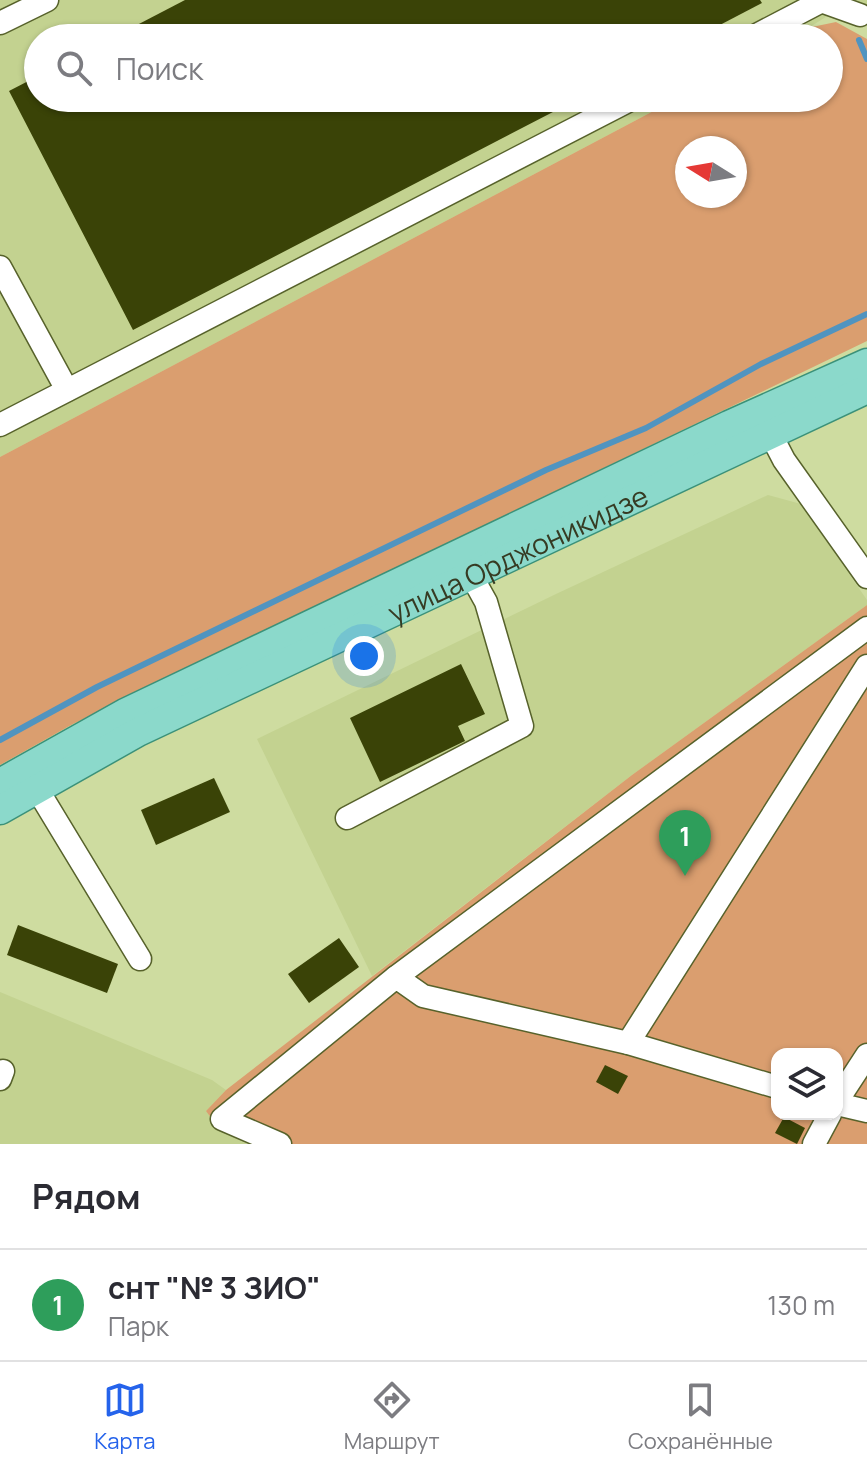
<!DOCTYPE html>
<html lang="ru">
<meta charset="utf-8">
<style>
body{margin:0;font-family:Manrope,sans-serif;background:#f7f7f7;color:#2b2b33}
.controls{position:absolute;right:24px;bottom:24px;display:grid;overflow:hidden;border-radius:16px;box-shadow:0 2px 6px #0004}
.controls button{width:72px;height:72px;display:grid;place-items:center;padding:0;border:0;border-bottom:2px solid #e1e1e2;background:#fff;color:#2b2b33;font:40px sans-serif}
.compass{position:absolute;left:675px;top:136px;width:72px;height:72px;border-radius:50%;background:#fff;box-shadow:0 2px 6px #0004;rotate:281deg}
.you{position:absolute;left:364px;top:656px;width:28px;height:28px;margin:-20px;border:6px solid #fff;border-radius:50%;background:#1a73e8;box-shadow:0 0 0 12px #1a73e833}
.badge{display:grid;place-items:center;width:52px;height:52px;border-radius:50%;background:#2563eb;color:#fff;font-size:26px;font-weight:700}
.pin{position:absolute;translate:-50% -66px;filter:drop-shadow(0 2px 4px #0008)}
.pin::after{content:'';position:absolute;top:42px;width:28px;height:24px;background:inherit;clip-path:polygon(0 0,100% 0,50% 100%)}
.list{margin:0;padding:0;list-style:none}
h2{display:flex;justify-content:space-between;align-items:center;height:104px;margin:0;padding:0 32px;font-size:34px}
h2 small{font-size:26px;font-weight:400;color:#7c7c81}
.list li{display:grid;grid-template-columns:52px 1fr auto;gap:24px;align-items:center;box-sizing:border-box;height:112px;padding:0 32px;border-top:2px solid #e1e1e2}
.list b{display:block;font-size:30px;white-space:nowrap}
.list p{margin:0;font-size:26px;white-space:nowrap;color:#7c7c81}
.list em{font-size:26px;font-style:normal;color:#7c7c81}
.icon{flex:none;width:44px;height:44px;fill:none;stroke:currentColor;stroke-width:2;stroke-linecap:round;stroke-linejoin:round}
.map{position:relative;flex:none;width:867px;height:1144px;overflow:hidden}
.search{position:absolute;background:#fff;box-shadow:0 2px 6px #0004;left:24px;right:24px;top:24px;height:88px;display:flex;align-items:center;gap:20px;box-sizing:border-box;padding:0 28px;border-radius:44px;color:#7c7c81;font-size:30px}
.sheet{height:216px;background:#fff}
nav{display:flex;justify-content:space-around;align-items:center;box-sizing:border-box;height:112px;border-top:2px solid #e1e1e2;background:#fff;font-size:22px;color:#7c7c81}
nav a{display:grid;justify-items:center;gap:4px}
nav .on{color:#2563eb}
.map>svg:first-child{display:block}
.built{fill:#c3d290}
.green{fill:#da9e6f;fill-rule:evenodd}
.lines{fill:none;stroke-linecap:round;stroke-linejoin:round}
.stream{stroke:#5094c0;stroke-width:6}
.building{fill:#3a4307}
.minor-casing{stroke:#57622b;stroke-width:25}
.major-casing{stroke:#3b9179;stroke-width:31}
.minor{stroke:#fff;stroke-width:22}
.major{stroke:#8bd9cb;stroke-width:28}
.labels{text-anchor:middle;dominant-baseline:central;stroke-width:8;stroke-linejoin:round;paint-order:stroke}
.street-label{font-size:28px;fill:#363b23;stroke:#cedca0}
</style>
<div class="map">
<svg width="867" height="1144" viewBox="0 0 867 1144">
<rect width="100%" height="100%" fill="#cedca0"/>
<!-- built -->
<g class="built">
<path d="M0 0H867V7L829 15 792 38H38V98H678L0 457Z"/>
<path d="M768 495 801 504 867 600V605L632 775 372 976 257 739 556 594Z"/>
<path d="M0 992 212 1080 226 1090 206 1111 259 1144H0Z"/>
</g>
<!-- green -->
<g class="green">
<path d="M836 22 867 39V341L73 724 0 765V457L678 98H829V38H792L812 27ZM687 148H735V196H687Z"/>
<path d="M867 605V1144H259L218 1127 206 1111 226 1090 632 775ZM777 1054H837V1114H777Z"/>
</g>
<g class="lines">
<!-- stream -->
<g class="stream">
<path d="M859 40 867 59"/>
<path d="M0 740 97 687 546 470 646 428 761 364 867 314"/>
</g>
</g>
<!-- building -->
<g class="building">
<path d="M185 0H760L762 3 695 38H112Z"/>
<path d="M38 76V98H580L133 330 9 91Z"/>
<path d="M461 664 485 714 458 726 465 741 380 782 350 718Z"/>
<path d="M214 778 230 812 156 845 141 810Z"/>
<path d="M18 925 118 964 107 993 7 955Z"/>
<path d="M339 938 359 967 309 1003 288 974Z"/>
<path d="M605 1065 628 1076 618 1094 596 1082Z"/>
<path d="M784 1117 805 1128 797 1144 775 1133Z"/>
</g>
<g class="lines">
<defs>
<g id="minor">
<path d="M818 0 860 15"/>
<path d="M0 23 47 0"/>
<path d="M751 38 820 2"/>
<path d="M0 267 67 390"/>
<path d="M0 425 634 98"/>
<path d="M770 433 784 460 867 577"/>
<path d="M37 789 140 959"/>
<path d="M347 818 522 726 486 602 471 575"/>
<path d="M396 977 867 628"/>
<path d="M628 1043 867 666"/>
<path d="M0 1079 3 1071"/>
<path d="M837 1101 867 1055"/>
<path d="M837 1104 867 1111"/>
<path d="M280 1144 222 1119 396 977 423 996 628 1043 777 1087"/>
<path d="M814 1144 830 1114"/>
</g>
<g id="major">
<path d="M0 783 125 713 729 425 867 363"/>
<path id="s1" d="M0 810 138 732 867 389"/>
</g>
</defs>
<!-- minor casing -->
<use href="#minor" class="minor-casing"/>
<!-- major casing -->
<use href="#major" class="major-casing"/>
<!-- minor -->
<use href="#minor" class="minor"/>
<!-- major -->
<use href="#major" class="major"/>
</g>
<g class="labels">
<!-- street labels -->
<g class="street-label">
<text stroke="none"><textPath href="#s1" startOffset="578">улица Орджоникидзе</textPath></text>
</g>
</g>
</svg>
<div class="controls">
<button><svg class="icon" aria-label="layers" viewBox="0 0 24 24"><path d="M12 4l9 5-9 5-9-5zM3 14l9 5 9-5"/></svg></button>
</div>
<svg class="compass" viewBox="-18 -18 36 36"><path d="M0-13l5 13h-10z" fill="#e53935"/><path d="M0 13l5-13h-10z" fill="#7c7c81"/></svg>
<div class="you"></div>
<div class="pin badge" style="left:685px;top:876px;background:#2e9e5b">1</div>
<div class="search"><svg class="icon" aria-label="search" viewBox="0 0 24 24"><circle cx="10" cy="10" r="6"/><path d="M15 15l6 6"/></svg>Поиск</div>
</div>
<section class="sheet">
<h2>Рядом<small></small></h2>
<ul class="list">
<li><span class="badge" style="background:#2e9e5b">1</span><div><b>снт &quot;№ 3 ЗИО&quot;</b><p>Парк</p></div><em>130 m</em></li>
</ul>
</section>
<nav>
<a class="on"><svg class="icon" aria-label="map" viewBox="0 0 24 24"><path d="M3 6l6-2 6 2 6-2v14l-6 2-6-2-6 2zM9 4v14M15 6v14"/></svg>Карта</a>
<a><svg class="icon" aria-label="directions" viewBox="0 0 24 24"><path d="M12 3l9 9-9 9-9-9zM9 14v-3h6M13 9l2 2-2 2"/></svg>Маршрут</a>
<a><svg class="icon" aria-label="saved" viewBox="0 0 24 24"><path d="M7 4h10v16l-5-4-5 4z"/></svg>Сохранённые</a>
</nav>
